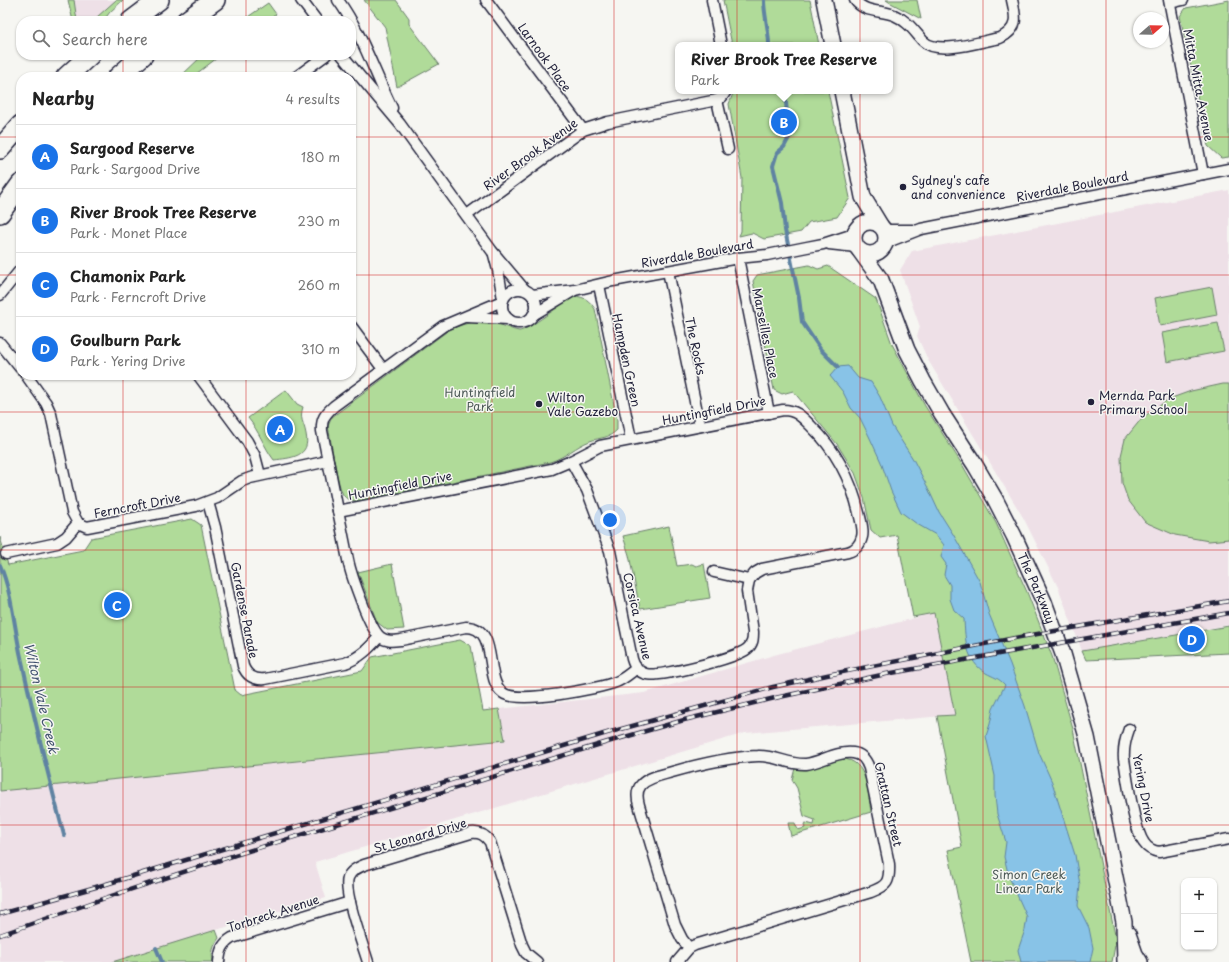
<!DOCTYPE html>
<meta charset="utf-8">
<style>
body{margin:0;font-family:"Playpen Sans",sans-serif;background:#f2f2f2;color:#222}
.controls{position:absolute;right:12px;bottom:12px;display:grid;overflow:hidden;border-radius:8px;box-shadow:0 1px 3px #0004}
.controls button{width:36px;height:36px;display:grid;place-items:center;padding:0;border:0;border-bottom:1px solid #e0e0e0;background:#fff;color:#222;font:20px sans-serif}
.compass{position:absolute;left:1133px;top:12px;width:36px;height:36px;border-radius:50%;background:#fff;box-shadow:0 1px 3px #0004;rotate:70deg}
.you{position:absolute;left:610px;top:520px;width:14px;height:14px;margin:-10px;border:3px solid #fff;border-radius:50%;background:#1a73e8;box-shadow:0 0 0 6px #1a73e833}
.badge{display:grid;place-items:center;width:26px;height:26px;border-radius:50%;background:#1a73e8;color:#fff;font-size:13px;font-weight:700}
.pin{position:absolute;translate:-50% -50%;border:2px solid #fff;box-shadow:0 1px 4px #0006}
.popup{position:absolute;left:675px;top:42px;width:218px;height:52px;box-sizing:border-box;display:grid;place-content:center;border-radius:8px;background:#fff;filter:drop-shadow(0 1px 3px #0005);font-size:13px;white-space:nowrap;color:#767676}
.popup b{font-size:15px;color:#222}
.popup::after{content:'';position:absolute;left:50%;top:100%;margin-left:-8px;border:8px solid transparent;border-top-color:#fff}
.list{margin:0;padding:0;list-style:none}
h2{display:flex;justify-content:space-between;align-items:center;height:52px;margin:0;padding:0 16px;font-size:17px}
h2 small{font-size:13px;font-weight:400;color:#767676}
.list li{display:grid;grid-template-columns:26px 1fr auto;gap:12px;align-items:center;box-sizing:border-box;height:64px;padding:0 16px;border-top:1px solid #e0e0e0}
.list b{display:block;font-size:15px;white-space:nowrap}
.list p{margin:0;font-size:13px;white-space:nowrap;color:#767676}
.list em{font-size:13px;font-style:normal;color:#767676}
.icon{flex:none;width:22px;height:22px;fill:none;stroke:currentColor;stroke-width:2;stroke-linecap:round;stroke-linejoin:round}
.map{position:relative;flex:none;width:1229px;height:962px;overflow:hidden}
.search{position:absolute;background:#fff;box-shadow:0 1px 3px #0004;left:16px;top:16px;width:340px;height:44px;display:flex;align-items:center;gap:10px;box-sizing:border-box;padding:0 14px;border-radius:16px;color:#767676;font-size:15px}
.panel{position:absolute;background:#fff;box-shadow:0 1px 3px #0004;left:16px;top:72px;width:340px;height:308px;border-radius:16px}
.map>svg:first-child{display:block}
.built{fill:#eee0e7}
.green{fill:#b0db99;stroke:#697e6a}
.water{fill:#88c3e7;stroke:#5f83a2}
.lines{fill:none;stroke-linecap:round;stroke-linejoin:round}
.stream{stroke:#5f83a2;stroke-width:4}
.street-casing{stroke:#22223b;stroke-width:13}
.secondary-casing{stroke:#22223b;stroke-width:18}
.highway-casing{stroke:#22223b;stroke-width:22}
.street{stroke:#f6f6f2;stroke-width:10}
.secondary{stroke:#f6f6f2;stroke-width:15}
.highway{stroke:#f6f6f2;stroke-width:19}
.rail-casing{stroke:#22223b;stroke-width:4.5}
.rail{stroke:#f6f6f2;stroke-width:3;stroke-dasharray:9;stroke-linecap:butt}
.grid{fill:none;stroke:#d62828;stroke-width:1;stroke-opacity:0.55}
.poi-dot{fill:#22223b;stroke:#f6f6f2;stroke-width:1.5}
.labels{text-anchor:middle;dominant-baseline:central;stroke-width:3;stroke-linejoin:round;paint-order:stroke}
.street-label{font-size:12px;fill:#22223b;stroke:#f6f6f2}
.poi-label{font-size:12px;fill:#22223b;stroke:#f6f6f2;text-anchor:start}
.park-label{font-size:12px;fill:#4d5a57;stroke:#f6f6f2}
.water-label{font-size:13px;font-style:italic;fill:#41526f;stroke:#f6f6f2}
</style>
<div class="map">
<svg width="1229" height="962" viewBox="0 0 1229 962">
<rect width="100%" height="100%" fill="#f6f6f2"/>
<filter id="ink" filterUnits="userSpaceOnUse"><feTurbulence type="fractalNoise" baseFrequency=".025" numOctaves="2"/><feDisplacementMap in="SourceGraphic" scale="8" xChannelSelector="R" yChannelSelector="G"/><feConvolveMatrix kernelMatrix="1 2 1 2 8 2 1 2 1" color-interpolation-filters="sRGB"/></filter>
<g filter="url(#ink)">
<!-- built -->
<g class="built">
<path d="M68 0H123L110 12 103 21H73Z"/>
<path d="M1229 190V625L1082 651 1058 587 1024 519 928 360 917 336 920 327 900 270 912 251Z"/>
<path d="M934 613 955 715 745 733 315 862 326 898 239 923 113 962H0V791L505 740 499 709 644 693 774 655Z"/>
</g>
<!-- green -->
<g class="green">
<path d="M68 0H74L77 21H73Z"/>
<path d="M116 0H123L110 12 103 21H97V17Z"/>
<path d="M364 0H396L409 18V24L439 64 397 87 385 27Z"/>
<path d="M723 0H810L819 45H732Z"/>
<path d="M886 0H917L921 19 889 2Z"/>
<path d="M1229 0V157L1221 158 1208 146 1180 16 1186 8Z"/>
<path d="M268 3 276 14 267 21H242Z"/>
<path d="M203 55H221L192 77H180Z"/>
<path d="M734 91H828L850 198 837 217 809 222 801 232 764 239 752 233 739 236 741 231 742 178 729 104Z"/>
<path d="M809 265 818 269 828 266 876 299 892 344 925 406 963 466 996 523 1027 592 1052 656 1073 729 1116 940 1112 962H971L948 850 962 847 937 716 955 715 934 613 913 617 897 535 880 538 871 530 864 498 855 473 837 444 793 391 782 394 774 390 753 281 757 275Z"/>
<path d="M1212 287 1217 315 1160 326 1155 298Z"/>
<path d="M574 296C585 297 589 300 595 309L617 420V430C608 439 601 437 590 441 576 446 566 457 550 462L359 501C354 501 347 500 344 496 337 487 331 440 328 426L332 417 450 329C466 323 482 318 498 324 505 326 512 330 519 331 527 331 564 302 574 296Z"/>
<path d="M1218 323 1224 351 1167 362 1162 333Z"/>
<path d="M1223 384H1229V539L1209 541 1175 535 1145 522 1128 500 1122 483 1121 456 1125 439 1142 418 1169 399 1191 391Z"/>
<path d="M286 390 297 404 303 407C299 419 304 422 306 434 311 457 291 458 274 460 264 447 259 431 248 418Z"/>
<path d="M192 519 201 525 235 690 241 695 362 671 372 657 460 640 471 646 483 711 499 709 505 740 0 791V537L8 565 83 550 91 538Z"/>
<path d="M669 526 677 566 692 564 696 566 704 564 710 598 640 609 629 555 623 536Z"/>
<path d="M392 564 404 629 387 630 377 622 358 572Z"/>
<path d="M1229 626V653L1086 660 1082 651Z"/>
<path d="M842 759C868 759 868 794 871 812L791 836 788 823H795L798 830 805 828 804 824 806 823 814 825 815 820 804 816 797 788 792 780 795 768H812Z"/>
<path d="M216 930 219 938C213 946 211 953 213 962H112Z"/>
</g>
<!-- water -->
<path class="water" d="M848 366 858 378 871 382 880 397 892 426 913 459 927 486 939 512 953 534 980 582 989 614 1010 664 1025 706 1039 753 1052 782 1075 855 1080 885 1078 906 1089 928 1093 948 1090 962H1021L1018 950 1025 930 1027 917 1009 877 1004 857 1006 842 997 814 995 796V776L986 736 990 724 993 709 1005 685C999 678 993 677 986 673 966 661 965 640 964 619L954 610 950 599V585L944 575 946 564 941 557 944 545 936 535 917 524 901 512 891 491 881 462 869 436 860 418 851 408 843 392 830 376 838 367Z"/>
<g class="lines">
<!-- stream -->
<g class="stream">
<path d="M764 0C764 15 769 30 769 45"/>
<path d="M785 91 787 114 794 128 784 147 777 153 773 166 782 203 785 230 799 298 802 322 821 350 838 367"/>
<path d="M0 565C12 593 14 626 21 657 34 717 48 776 64 835"/>
<path d="M156 948 162 962"/>
</g>
<defs>
<g id="street">
<path d="M301 0 317 21"/>
<path d="M338 0C362 33 374 72 392 108"/>
<path d="M486 0 583 130"/>
<path d="M712 0 721 45"/>
<path d="M855 0C864 13 881 10 894 15 908 21 914 31 923 41 938 56 982 41 1000 38 1019 29 1016 17 1012 0"/>
<path d="M1169 0 1203 174"/>
<path d="M1170 3 1183 0"/>
<path d="M342 55 400 124 492 251 524 289"/>
<path d="M296 77 326 55"/>
<path d="M717 100 728 149"/>
<path d="M467 215 583 130 608 122 717 100 722 97 726 91"/>
<path d="M884 230H913"/>
<path d="M885 243 921 229 1229 169"/>
<path d="M829 244 856 247"/>
<path d="M494 255 498 270 503 299"/>
<path d="M738 258 769 413"/>
<path d="M668 271 700 426"/>
<path d="M599 285 631 439"/>
<circle cx="519" cy="306" r="17"/>
<path d="M0 295 21 269"/>
<path d="M532 295 575 290 613 281 738 258 767 255 807 247 823 244 854 234"/>
<path d="M502 301 443 326 334 406C325 414 321 419 322 431L348 560C351 575 370 629 380 637 387 642 393 641 401 640L466 627C500 627 483 679 503 693 518 704 599 689 616 682 624 679 630 673 637 668"/>
<path d="M533 315 573 291"/>
<path d="M467 317 508 319"/>
<path d="M351 326 383 369"/>
<path d="M0 343 21 369"/>
<path d="M26 375 46 403 51 414 72 512 78 523 87 527 196 506 217 498 242 481 250 478 328 461"/>
<path d="M198 375 247 441 255 456 260 475"/>
<path d="M571 461 587 490 610 551 632 659C634 666 638 672 646 674 659 678 736 658 747 649 753 644 753 639 753 632L747 591 749 580"/>
<path d="M208 502 215 527 243 666C247 676 254 680 265 679L345 663C360 658 369 648 379 637"/>
<path d="M338 511 552 469 571 461 600 446 783 410C796 410 802 417 811 426 836 450 851 479 859 513 861 521 864 530 862 537 860 545 855 550 848 552L762 569 755 573 749 580 714 572"/>
<path d="M6 554 57 543 66 537 78 523"/>
<path d="M1129 729C1125 740 1123 748 1124 759 1127 778 1134 830 1144 843 1148 849 1153 851 1159 852L1229 839"/>
<path d="M219 962C220 951 222 944 232 938L350 902"/>
<path d="M368 962C363 945 343 893 348 878 350 871 357 868 364 865L471 833C480 832 485 835 490 842L522 945 526 953 537 962"/>
<path d="M677 962 689 948 695 945 871 892C887 886 890 882 889 864L869 768C866 760 862 754 853 753 837 751 821 762 806 764 789 765 774 755 758 756 728 757 700 764 672 772 662 775 648 777 641 785 636 791 637 798 639 805L675 925 682 939 689 948"/>
</g>
<g id="secondary">
<path d="M824 0 833 45"/>
<path d="M842 91 863 197 880 225"/>
<circle cx="870" cy="238" r="16"/>
<path id="s1" d="M860 251 881 280 907 350 923 381 942 414 975 465 995 499 1014 536 1044 602 1063 654 1087 737 1124 922 1125 962"/>
<path d="M1128 934 1135 954 1140 962"/>
</g>
<g id="highway">
<path d="M131 21 159 0"/>
<path d="M186 21 215 0"/>
<path d="M66 77 90 55"/>
<path d="M118 77 143 55"/>
<path d="M0 149 21 125"/>
<path d="M0 213 21 184"/>
</g>
</defs>
<!-- street casing -->
<use href="#street" class="street-casing"/>
<!-- secondary casing -->
<use href="#secondary" class="secondary-casing"/>
<!-- highway casing -->
<use href="#highway" class="highway-casing"/>
<!-- street -->
<use href="#street" class="street"/>
<!-- secondary -->
<use href="#secondary" class="secondary"/>
<!-- highway -->
<use href="#highway" class="highway"/>
<defs>
<g id="rail">
<path d="M0 914 103 885 607 733 773 687 827 675 1020 637 1229 601"/>
<path d="M0 935 108 897 235 855 611 741 684 720 775 698 886 674 1229 613"/>
</g>
</defs>
<!-- rail casing -->
<use href="#rail" class="rail-casing"/>
<!-- rail -->
<use href="#rail" class="rail"/>
</g>
</g>
<!-- grid -->
<path class="grid" d="M123 0V21M246 0V21M369 0V962M492 0V962M614 0V962M737 0V962M860 0V962M983 0V962M1106 0V962M123 55V77M246 55V77M0 137H21M351 137H1229M0 275H21M351 275H1229M123 375V962M246 375V962M0 412H1229M0 550H1229M0 687H1229M0 825H1229"/>
<!-- markers -->
<g class="poi-dot">
<circle cx="903" cy="187" r="4"/>
<circle cx="1091" cy="402" r="4"/>
<circle cx="539" cy="404" r="4"/>
</g>
<g class="labels">
<!-- street labels -->
<g class="street-label">
<text transform="translate(545 57) rotate(54)">Larnook Place</text>
<text transform="translate(1199 85) rotate(79)">Mitta Mitta Avenue</text>
<text transform="translate(530 154) rotate(-36)">River Brook Avenue</text>
<text transform="translate(1072 186) rotate(-11)">Riverdale Boulevard</text>
<text transform="translate(697 253) rotate(-10)">Riverdale Boulevard</text>
<text transform="translate(766 333) rotate(79)">Marseilles Place</text>
<text transform="translate(696 346) rotate(78)">The Rocks</text>
<text transform="translate(627 360) rotate(78)">Hampden Green</text>
<text transform="translate(714 410) rotate(-11)">Huntingfield Drive</text>
<text transform="translate(400 485) rotate(-11)">Huntingfield Drive</text>
<text transform="translate(137 505) rotate(-11)">Ferncroft Drive</text>
<text stroke="none"><textPath href="#s1" startOffset="382">The Parkway</textPath></text>
<text transform="translate(245 610) rotate(79)">Gardense Parade</text>
<text transform="translate(638 616) rotate(77)">Corsica Avenue</text>
<text transform="translate(1144 788) rotate(79)">Yering Drive</text>
<text transform="translate(889 804) rotate(77)">Grattan Street</text>
<text transform="translate(420 835) rotate(-16)">St Leonard Drive</text>
<text transform="translate(273 913) rotate(-18)">Torbreck Avenue</text>
</g>
<!-- poi labels -->
<g class="poi-label">
<text x="911" y="180">Sydney's cafe<tspan x="911" dy="14">and convenience</tspan></text>
<text x="1099" y="395">Mernda Park<tspan x="1099" dy="14">Primary School</tspan></text>
<text x="547" y="397">Wilton<tspan x="547" dy="14">Vale Gazebo</tspan></text>
</g>
<!-- park labels -->
<g class="park-label">
<text x="480" y="392">Huntingfield<tspan x="480" dy="14">Park</tspan></text>
<text x="1029" y="874">Simon Creek<tspan x="1029" dy="14">Linear Park</tspan></text>
</g>
<!-- water labels -->
<g class="water-label">
<text transform="translate(42 698) rotate(77)">Wilton Vale Creek</text>
</g>
</g>
</svg>
<div class="controls">
<button>+</button>
<button>−</button>
</div>
<svg class="compass" viewBox="-18 -18 36 36"><path d="M0-13l5 13h-10z" fill="#e53935"/><path d="M0 13l5-13h-10z" fill="#767676"/></svg>
<div class="you"></div>
<div class="pin badge" style="left:280px;top:429px">A</div>
<div class="pin badge" style="left:784px;top:122px">B</div>
<div class="popup"><b>River Brook Tree Reserve</b>Park</div>
<div class="pin badge" style="left:117px;top:605px">C</div>
<div class="pin badge" style="left:1192px;top:639px">D</div>
<div class="search"><svg class="icon" aria-label="search" viewBox="0 0 24 24"><circle cx="10" cy="10" r="6"/><path d="M15 15l6 6"/></svg>Search here</div>
<section class="panel">
<h2>Nearby<small>4 results</small></h2>
<ul class="list">
<li><span class="badge">A</span><div><b>Sargood Reserve</b><p>Park · Sargood Drive</p></div><em>180 m</em></li>
<li><span class="badge">B</span><div><b>River Brook Tree Reserve</b><p>Park · Monet Place</p></div><em>230 m</em></li>
<li><span class="badge">C</span><div><b>Chamonix Park</b><p>Park · Ferncroft Drive</p></div><em>260 m</em></li>
<li><span class="badge">D</span><div><b>Goulburn Park</b><p>Park · Yering Drive</p></div><em>310 m</em></li>
</ul>
</section>
</div>
